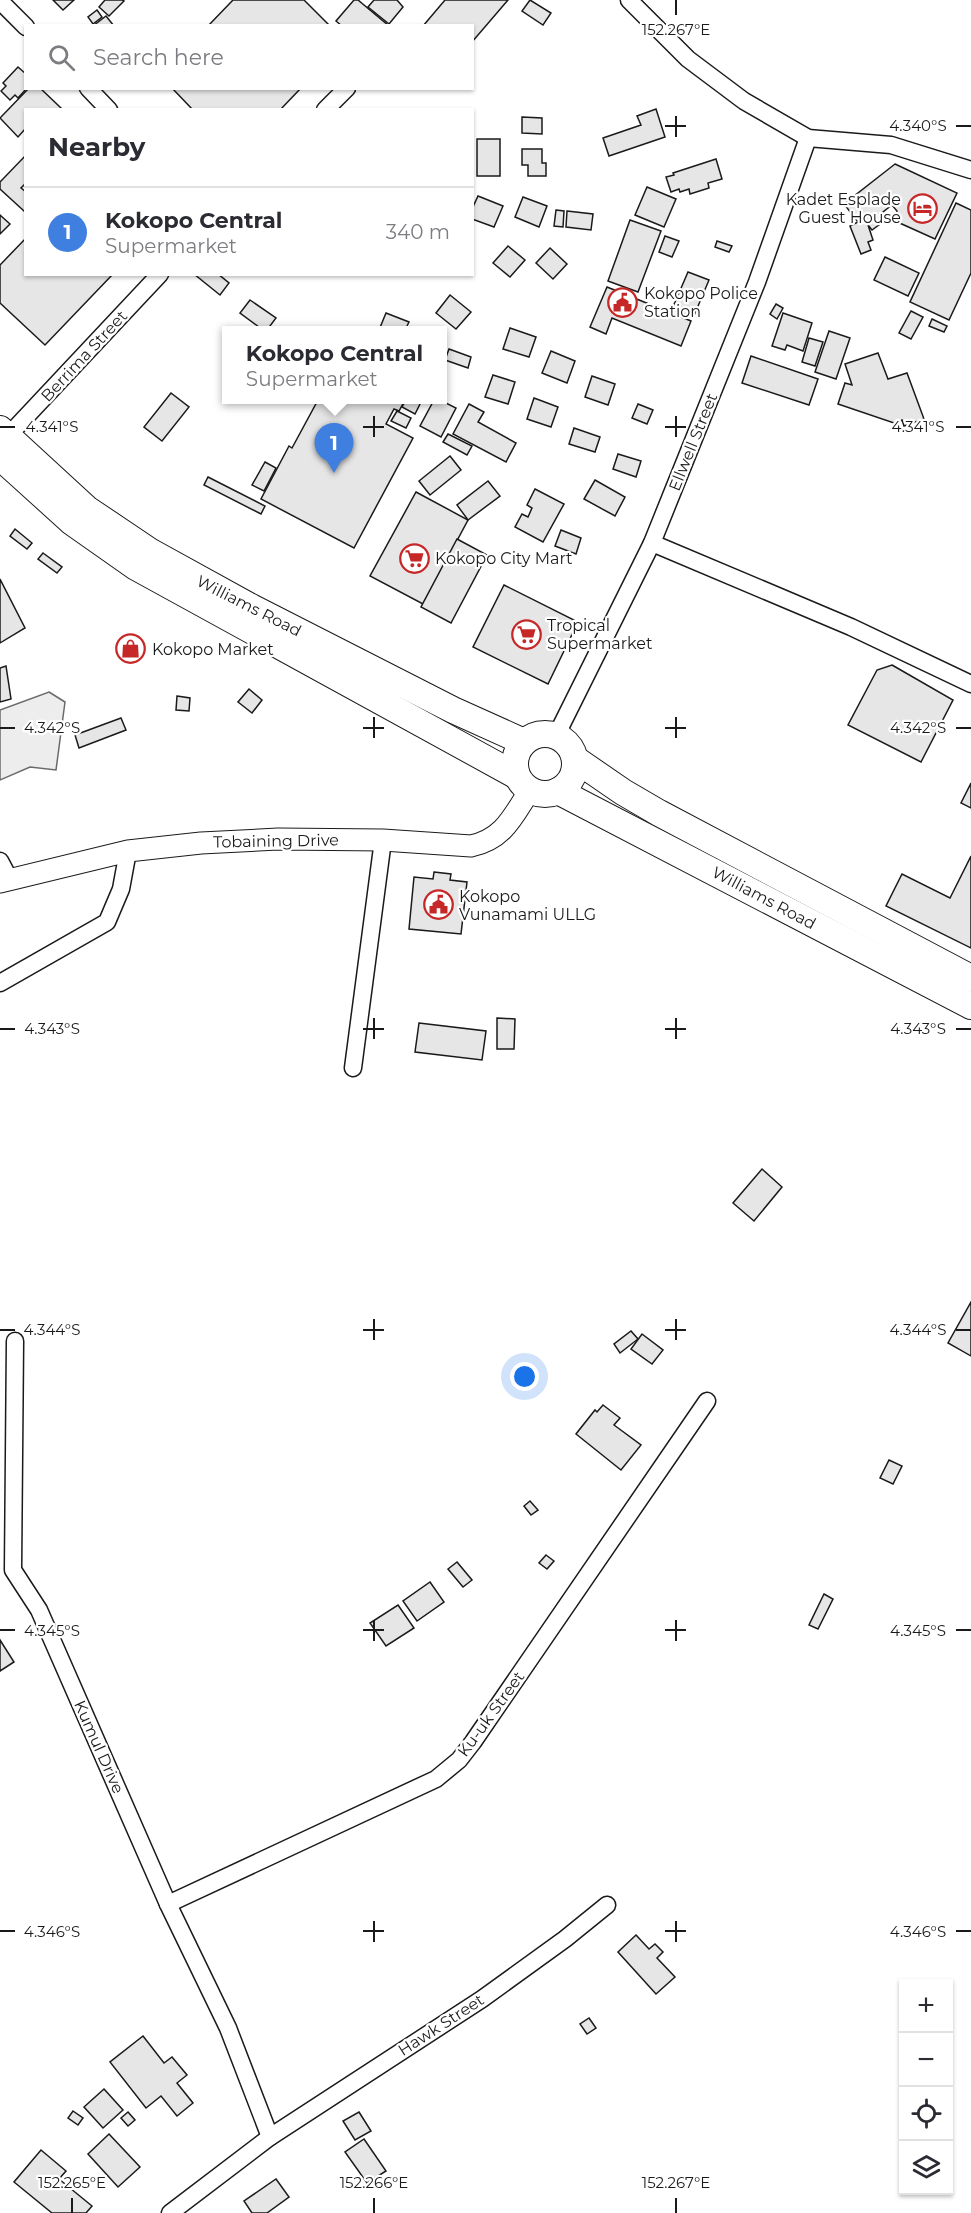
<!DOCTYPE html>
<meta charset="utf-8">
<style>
body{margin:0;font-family:Montserrat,sans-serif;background:#f7f7f7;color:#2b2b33}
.controls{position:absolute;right:18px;bottom:18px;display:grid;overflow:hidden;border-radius:0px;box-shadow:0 2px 4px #0004}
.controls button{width:54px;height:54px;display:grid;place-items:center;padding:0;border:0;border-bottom:2px solid #e1e1e2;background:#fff;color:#2b2b33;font:30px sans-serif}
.you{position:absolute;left:525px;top:1377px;width:21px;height:21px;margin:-15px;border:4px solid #fff;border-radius:50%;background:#1a73e8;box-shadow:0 0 0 9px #1a73e833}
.badge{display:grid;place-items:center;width:39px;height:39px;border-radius:50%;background:#c62828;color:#fff;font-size:20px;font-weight:700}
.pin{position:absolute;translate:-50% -50px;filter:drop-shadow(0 2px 3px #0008)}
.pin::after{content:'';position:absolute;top:32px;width:21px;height:18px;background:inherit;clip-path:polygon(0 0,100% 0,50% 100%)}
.popup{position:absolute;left:222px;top:326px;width:225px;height:78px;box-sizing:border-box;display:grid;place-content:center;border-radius:0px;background:#fff;filter:drop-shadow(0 2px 4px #0005);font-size:20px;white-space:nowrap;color:#7c7c81}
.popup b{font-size:22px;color:#2b2b33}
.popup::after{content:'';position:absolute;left:50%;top:100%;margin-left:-12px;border:12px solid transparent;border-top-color:#fff}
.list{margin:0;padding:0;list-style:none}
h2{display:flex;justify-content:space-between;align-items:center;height:78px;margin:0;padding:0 24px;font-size:26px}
h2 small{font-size:20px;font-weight:400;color:#7c7c81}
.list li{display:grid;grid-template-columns:39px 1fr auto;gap:18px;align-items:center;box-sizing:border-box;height:90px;padding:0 24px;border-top:2px solid #e1e1e2}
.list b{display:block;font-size:22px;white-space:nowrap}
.list p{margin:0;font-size:20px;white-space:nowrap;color:#7c7c81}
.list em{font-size:20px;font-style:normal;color:#7c7c81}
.icon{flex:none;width:33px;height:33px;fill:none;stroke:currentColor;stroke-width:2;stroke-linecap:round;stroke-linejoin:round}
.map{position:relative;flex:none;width:971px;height:2213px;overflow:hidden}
.search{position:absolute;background:#fff;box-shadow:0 2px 4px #0004;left:24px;top:24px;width:450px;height:66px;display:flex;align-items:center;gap:15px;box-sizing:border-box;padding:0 21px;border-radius:0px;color:#7c7c81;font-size:22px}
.panel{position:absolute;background:#fff;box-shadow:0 2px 4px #0004;left:24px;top:108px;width:450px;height:168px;border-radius:0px}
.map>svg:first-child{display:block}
.parking{fill:#ededed;stroke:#6a6a6a;stroke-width:1.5}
.building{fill:#e6e6e6;stroke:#1a1a1a;stroke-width:1.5}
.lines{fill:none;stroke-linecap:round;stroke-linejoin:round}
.minor-casing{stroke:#1a1a1a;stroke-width:19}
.tertiary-casing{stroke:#1a1a1a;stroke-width:23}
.primary-casing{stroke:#1a1a1a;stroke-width:28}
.minor{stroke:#fff;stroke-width:16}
.tertiary{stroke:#fff;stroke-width:21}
.primary{stroke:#fff;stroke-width:26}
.ticks{fill:none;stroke:#1a1a1a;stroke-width:2}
.labels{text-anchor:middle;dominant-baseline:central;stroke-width:4.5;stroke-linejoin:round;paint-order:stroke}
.poi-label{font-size:16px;fill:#1a1a1a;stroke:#fff;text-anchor:start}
.street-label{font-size:16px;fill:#1a1a1a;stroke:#fff}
.ticks-label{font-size:15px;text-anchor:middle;fill:#1a1a1a;stroke:#fff;stroke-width:4.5;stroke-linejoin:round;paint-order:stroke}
</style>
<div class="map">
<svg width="971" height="2213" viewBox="0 0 971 2213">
<rect width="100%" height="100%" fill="#fff"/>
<!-- parking -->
<path class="parking" d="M49 692 65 702 56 770 30 767 0 780V710Z"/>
<!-- building -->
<g class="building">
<path d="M53 0H74L63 10Z"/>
<path d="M105 0H122L124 1 109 16 99 7Z"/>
<path d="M233 0H304L330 26H208Z"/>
<path d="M354 0H358L389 26H342L336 21Z"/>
<path d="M374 0H397L403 7 389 24 368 7Z"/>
<path d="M445 0H508L472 42V26H423Z"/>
<path d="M530 0 551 13 543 25 522 11Z"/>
<path d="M97 10 102 17 93 24 88 17Z"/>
<path d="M106 16 114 26H93Z"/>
<path d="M18 67 26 74 27 88 18 98 15 95 10 100 1 91 6 86 3 83Z"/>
<path d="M29 88H40L61 108 59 110H26V128L18 137 0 118Z"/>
<path d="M172 88H301L280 110H193Z"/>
<path d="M656 109 665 137 609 156 603 138 641 125 637 116Z"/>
<path d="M522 117 542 118V134L522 133Z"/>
<rect x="477" y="139" width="23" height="37"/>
<path d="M522 149H542V163H546V176H528V165H522Z"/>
<path d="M26 155V183L21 188 26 192V209L24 211 0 189V182Z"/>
<path d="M716 159 722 179 708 183 709 188 690 194 689 189 680 192 679 189 671 192 666 177 674 175 673 173Z"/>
<path d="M895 164 957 193 935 239 893 220 897 211 892 205 883 212 887 219 872 230 868 225 873 240 868 242 871 250 861 254 850 226 858 222 844 204Z"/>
<path d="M647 187 676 199 664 227 635 215Z"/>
<path d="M478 196 503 206 494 227 472 219V209Z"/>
<path d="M523 197 547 206 539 227 515 217Z"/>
<path d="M956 203 971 210V273L949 320 910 302Z"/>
<path d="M556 210 564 211 563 227 554 226Z"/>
<path d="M567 211 593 214 591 230 566 227Z"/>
<path d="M0 215 10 224 0 234Z"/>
<path d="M630 220 661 231 638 292 608 281Z"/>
<path d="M665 236 679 241 672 257 659 252Z"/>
<path d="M26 238V274H113L45 345 0 303V265Z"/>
<path d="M717 241 732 246 729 252 715 247Z"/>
<path d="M508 246 525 260 510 277 493 263Z"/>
<path d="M550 248 567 264 553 279 536 263Z"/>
<path d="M885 257 919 273 908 296 874 280Z"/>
<path d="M688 272 709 280 693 318 672 309Z"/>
<path d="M194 274H218L229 283 220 295Z"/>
<path d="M607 287 691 321 681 346 612 318 606 334 590 327Z"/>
<path d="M450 295 471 312 456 329 436 313Z"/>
<path d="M250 300 276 318 267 330H263L240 313Z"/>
<path d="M776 304 783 308 777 319 770 314Z"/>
<path d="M911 311 923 317 911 339 899 333Z"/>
<path d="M386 313 409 322 405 330H379Z"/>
<path d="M783 313 812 323 803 351 787 345 785 350 772 346Z"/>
<path d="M932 319 947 326 944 332 929 326Z"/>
<path d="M510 328 536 337 529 357 503 349Z"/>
<path d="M829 331 850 338 836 379 815 372Z"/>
<path d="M809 338 823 342 815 366 802 362Z"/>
<path d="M449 349 471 357 468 368 445 360Z"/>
<path d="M551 351 575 361 567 383 542 373Z"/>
<path d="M878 353 888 379 907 373 924 419 904 426 902 420 894 423 838 404 845 383 852 385 845 364Z"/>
<path d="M751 356 818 379 809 405 742 383Z"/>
<path d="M493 375 515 382 508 404 485 397Z"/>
<path d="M592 376 615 384 608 405 585 397Z"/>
<path d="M171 393 189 407 162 441 144 427Z"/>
<path d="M534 398 558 407 551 427 527 419Z"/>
<path d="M318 400H405L399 411 394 409 386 424 413 438 354 548 261 499 289 446 292 448Z"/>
<path d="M406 400 421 402 415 414 402 407Z"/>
<path d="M434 400H440L456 408 441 437 420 426Z"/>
<path d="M469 404 484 412 478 422 516 443 506 462 453 434Z"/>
<path d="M638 404 653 410 647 424 632 418Z"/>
<path d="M397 411 411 418 406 428 391 421Z"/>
<path d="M574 428 600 437 595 452 569 444Z"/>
<path d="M448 434 472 446 467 455 443 442Z"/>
<path d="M618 454 641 461 636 477 613 469Z"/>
<path d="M450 456 461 470 430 495 419 481Z"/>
<path d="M265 462 276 468 264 491 252 485Z"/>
<path d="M208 477 265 506 261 514 204 485Z"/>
<path d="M595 480 625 497 615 516 584 499Z"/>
<path d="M488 481 500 496 468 520 457 505Z"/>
<path d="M535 489 564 504 543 542 515 527 522 514 528 517 532 508 527 505Z"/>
<path d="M416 492 468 520 423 604 370 576Z"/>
<path d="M15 529 32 543 27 549 10 536Z"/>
<path d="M561 530 581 538 576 554 555 546Z"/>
<path d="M457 539 487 555 451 623 421 607Z"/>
<path d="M43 553 62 567 57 573 38 559Z"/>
<path d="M0 579 25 628 0 643Z"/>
<path d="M504 585 578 622 548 684 473 647Z"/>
<path d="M892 665 953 700 921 762 848 725 877 670Z"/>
<path d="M6 666 11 699 0 702V668Z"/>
<path d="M249 689 262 700 252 713 238 702Z"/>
<path d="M177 696 190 698 189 711 176 710Z"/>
<path d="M121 718 126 730 79 748 75 735Z"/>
<path d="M971 783V808L961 803Z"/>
<path d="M971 856V948L886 906 902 874 950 898Z"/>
<path d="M434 872 451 874 450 880 467 882 461 934 409 929 414 877 433 879Z"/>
<path d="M497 1018 515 1019 514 1049H497Z"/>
<path d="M419 1023 486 1031 482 1060 415 1052Z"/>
<path d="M762 1169 782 1187 754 1221 733 1203Z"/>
<path d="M971 1302V1356L948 1343Z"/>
<path d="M631 1331 638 1339 620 1353 614 1344Z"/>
<path d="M642 1334 663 1350 652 1364 631 1349Z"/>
<path d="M603 1405 620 1418 614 1425 641 1445 621 1470 576 1434 595 1410 597 1412Z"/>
<path d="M889 1460 902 1466 893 1484 880 1478Z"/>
<path d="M530 1501 538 1510 531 1515 524 1506Z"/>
<path d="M546 1555 554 1561 547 1569 539 1563Z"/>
<path d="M457 1562 472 1580 463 1587 448 1569Z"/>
<path d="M430 1582 444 1602 417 1621 403 1601Z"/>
<path d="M824 1594 833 1599 818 1629 809 1625Z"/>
<path d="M398 1605 414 1628 386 1646 370 1623Z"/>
<path d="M0 1640 14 1662 0 1671Z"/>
<path d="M636 1935 649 1949 655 1944 663 1952 657 1958 675 1977 656 1994 618 1952Z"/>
<path d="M589 2018 596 2028 587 2034 580 2024Z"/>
<path d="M143 2036 164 2063 172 2057 187 2075 177 2083 193 2103 177 2116 161 2096 146 2108 110 2062Z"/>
<path d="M104 2089 123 2110 103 2128 84 2107Z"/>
<path d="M73 2111 83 2118 78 2125 68 2118Z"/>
<path d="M128 2112 135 2120 128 2126 121 2118Z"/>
<path d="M359 2112 371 2131 355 2140 343 2121Z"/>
<path d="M109 2134 140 2167 118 2187 88 2154Z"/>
<path d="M364 2139 386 2171 367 2183 345 2152Z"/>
<path d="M41 2150 66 2171 59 2179 92 2206 86 2213H52L14 2182Z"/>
<path d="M276 2179 289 2197 267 2213H252L244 2201Z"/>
</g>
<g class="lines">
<defs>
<g id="minor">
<path d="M629 0 688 59 744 101 808 138 891 145 971 170"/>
<path d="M0 1 26 27"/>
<path d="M88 88 109 110"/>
<path d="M325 110 347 88"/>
<path d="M7 437 160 274"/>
<path d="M652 543 851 627 971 684"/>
<path d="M556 736 652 543 757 282 808 138"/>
<path d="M0 861 9 878"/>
<path d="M0 983 107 922 121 889 128 851"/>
<path d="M353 1068 383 840"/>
<path d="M15 1341 13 1570 39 1610 168 1904 228 2028 270 2137"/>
<path d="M168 1904 436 1779 459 1760 473 1742 707 1401"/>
<path d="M170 2213 270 2137 482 1999 565 1939 607 1905"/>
</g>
<path id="tertiary" d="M0 882 128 851 201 843 278 839 383 840 471 846C504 839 513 816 530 790"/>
<g id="primary">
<path d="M0 429 87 509 151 552 251 607 453 710 524 742"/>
<path d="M0 457 72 522 136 567 517 776"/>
<circle cx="545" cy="764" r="30"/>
<path d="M575 759 623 792 659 813 971 978"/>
<path d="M558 791 971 1006"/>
</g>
</defs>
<!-- minor casing -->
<use href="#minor" class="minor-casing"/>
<!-- tertiary casing -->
<use href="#tertiary" class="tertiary-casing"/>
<!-- primary casing -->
<use href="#primary" class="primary-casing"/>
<!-- minor -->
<use href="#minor" class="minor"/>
<!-- tertiary -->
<use href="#tertiary" class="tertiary"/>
<!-- primary -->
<use href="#primary" class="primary"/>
</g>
<!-- ticks -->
<path class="ticks" d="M676 0V15M676 116V137M665 126H686M956 126H971M374 416V437M676 416V437M0 427H15M363 427H384M665 427H686M956 427H971M374 717V738M676 717V738M0 728H15M363 728H384M665 728H686M956 728H971M374 1018V1039M676 1018V1039M0 1029H15M363 1029H384M665 1029H686M956 1029H971M374 1319V1340M676 1319V1340M0 1330H15M363 1330H384M665 1330H686M956 1330H971M374 1620V1641M676 1620V1641M0 1630H15M363 1630H384M665 1630H686M956 1630H971M374 1921V1942M676 1921V1942M0 1931H15M363 1931H384M665 1931H686M956 1931H971M72 2198V2213M374 2198V2213M676 2198V2213"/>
<!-- icons -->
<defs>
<symbol id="hotel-ring" viewBox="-11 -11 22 22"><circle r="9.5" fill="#fff" stroke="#c62828" stroke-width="1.5"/><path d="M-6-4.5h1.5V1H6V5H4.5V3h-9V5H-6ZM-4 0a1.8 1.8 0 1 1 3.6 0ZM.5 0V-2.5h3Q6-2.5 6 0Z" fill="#c62828"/></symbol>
<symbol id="civic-ring" viewBox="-11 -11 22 22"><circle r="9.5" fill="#fff" stroke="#c62828" stroke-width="1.5"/><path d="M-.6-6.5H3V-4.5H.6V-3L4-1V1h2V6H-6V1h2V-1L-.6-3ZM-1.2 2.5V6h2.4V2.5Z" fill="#c62828"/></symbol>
<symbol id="supermarket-ring" viewBox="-11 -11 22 22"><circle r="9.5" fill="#fff" stroke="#c62828" stroke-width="1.5"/><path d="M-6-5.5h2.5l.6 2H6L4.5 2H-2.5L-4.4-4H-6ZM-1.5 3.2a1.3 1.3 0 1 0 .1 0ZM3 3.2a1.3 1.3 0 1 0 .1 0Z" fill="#c62828"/></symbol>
<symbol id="shop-ring" viewBox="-11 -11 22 22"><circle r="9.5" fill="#fff" stroke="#c62828" stroke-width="1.5"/><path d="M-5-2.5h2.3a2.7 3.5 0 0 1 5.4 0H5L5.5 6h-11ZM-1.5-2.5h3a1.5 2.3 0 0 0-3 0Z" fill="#c62828"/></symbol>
</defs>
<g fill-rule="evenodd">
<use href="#hotel-ring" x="906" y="192" width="33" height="33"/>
<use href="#civic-ring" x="606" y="286" width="33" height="33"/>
<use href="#supermarket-ring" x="398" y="542" width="33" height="33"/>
<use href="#supermarket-ring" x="510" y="618" width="33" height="33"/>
<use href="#shop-ring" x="114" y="632" width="33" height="33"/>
<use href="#civic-ring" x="422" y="888" width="33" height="33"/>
</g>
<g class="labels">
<!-- poi labels -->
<g class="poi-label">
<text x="901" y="199" text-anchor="end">Kadet Esplade<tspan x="901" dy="18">Guest House</tspan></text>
<text x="644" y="293">Kokopo Police<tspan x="644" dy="18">Station</tspan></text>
<text x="435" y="558">Kokopo City Mart</text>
<text x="547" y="625">Tropical<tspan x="547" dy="18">Supermarket</tspan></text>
<text x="152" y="649">Kokopo Market</text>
<text x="459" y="896">Kokopo<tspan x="459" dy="18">Vunamami ULLG</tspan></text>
</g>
<!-- street labels -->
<g class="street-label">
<text transform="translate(84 356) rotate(-47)">Berrima Street</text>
<text transform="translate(693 442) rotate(-68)">Ellwell Street</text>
<text transform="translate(249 606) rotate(27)">Williams Road</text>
<text transform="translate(276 841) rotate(-1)">Tobaining Drive</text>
<text transform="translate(764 898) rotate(28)">Williams Road</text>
<text transform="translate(491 1714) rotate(-54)">Ku-uk Street</text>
<text transform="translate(99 1747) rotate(66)">Kumul Drive</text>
<text transform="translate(441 2025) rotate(-33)">Hawk Street</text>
</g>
</g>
<g class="ticks-label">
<text x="676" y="35">152.267°E</text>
<text x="918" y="131">4.340°S</text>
<text x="52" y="432">4.341°S</text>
<text x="918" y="432">4.341°S</text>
<text x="52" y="733">4.342°S</text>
<text x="918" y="733">4.342°S</text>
<text x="52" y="1034">4.343°S</text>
<text x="918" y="1034">4.343°S</text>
<text x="52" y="1335">4.344°S</text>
<text x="918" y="1335">4.344°S</text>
<text x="52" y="1636">4.345°S</text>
<text x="918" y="1636">4.345°S</text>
<text x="52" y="1937">4.346°S</text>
<text x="918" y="1937">4.346°S</text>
<text x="72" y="2188">152.265°E</text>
<text x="374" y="2188">152.266°E</text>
<text x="676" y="2188">152.267°E</text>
</g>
</svg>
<div class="controls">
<button>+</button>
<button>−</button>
<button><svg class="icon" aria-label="locate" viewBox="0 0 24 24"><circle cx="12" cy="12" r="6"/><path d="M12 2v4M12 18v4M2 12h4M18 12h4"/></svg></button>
<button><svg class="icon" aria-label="layers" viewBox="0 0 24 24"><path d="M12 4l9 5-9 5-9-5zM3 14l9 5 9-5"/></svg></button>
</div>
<div class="you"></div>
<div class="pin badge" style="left:334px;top:473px;background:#3f7fe0">1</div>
<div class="popup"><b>Kokopo Central</b>Supermarket</div>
<div class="search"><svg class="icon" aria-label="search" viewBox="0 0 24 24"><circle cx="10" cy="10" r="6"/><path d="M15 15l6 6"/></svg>Search here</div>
<section class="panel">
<h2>Nearby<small></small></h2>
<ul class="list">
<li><span class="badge" style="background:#3f7fe0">1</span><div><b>Kokopo Central</b><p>Supermarket</p></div><em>340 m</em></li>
</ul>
</section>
</div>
